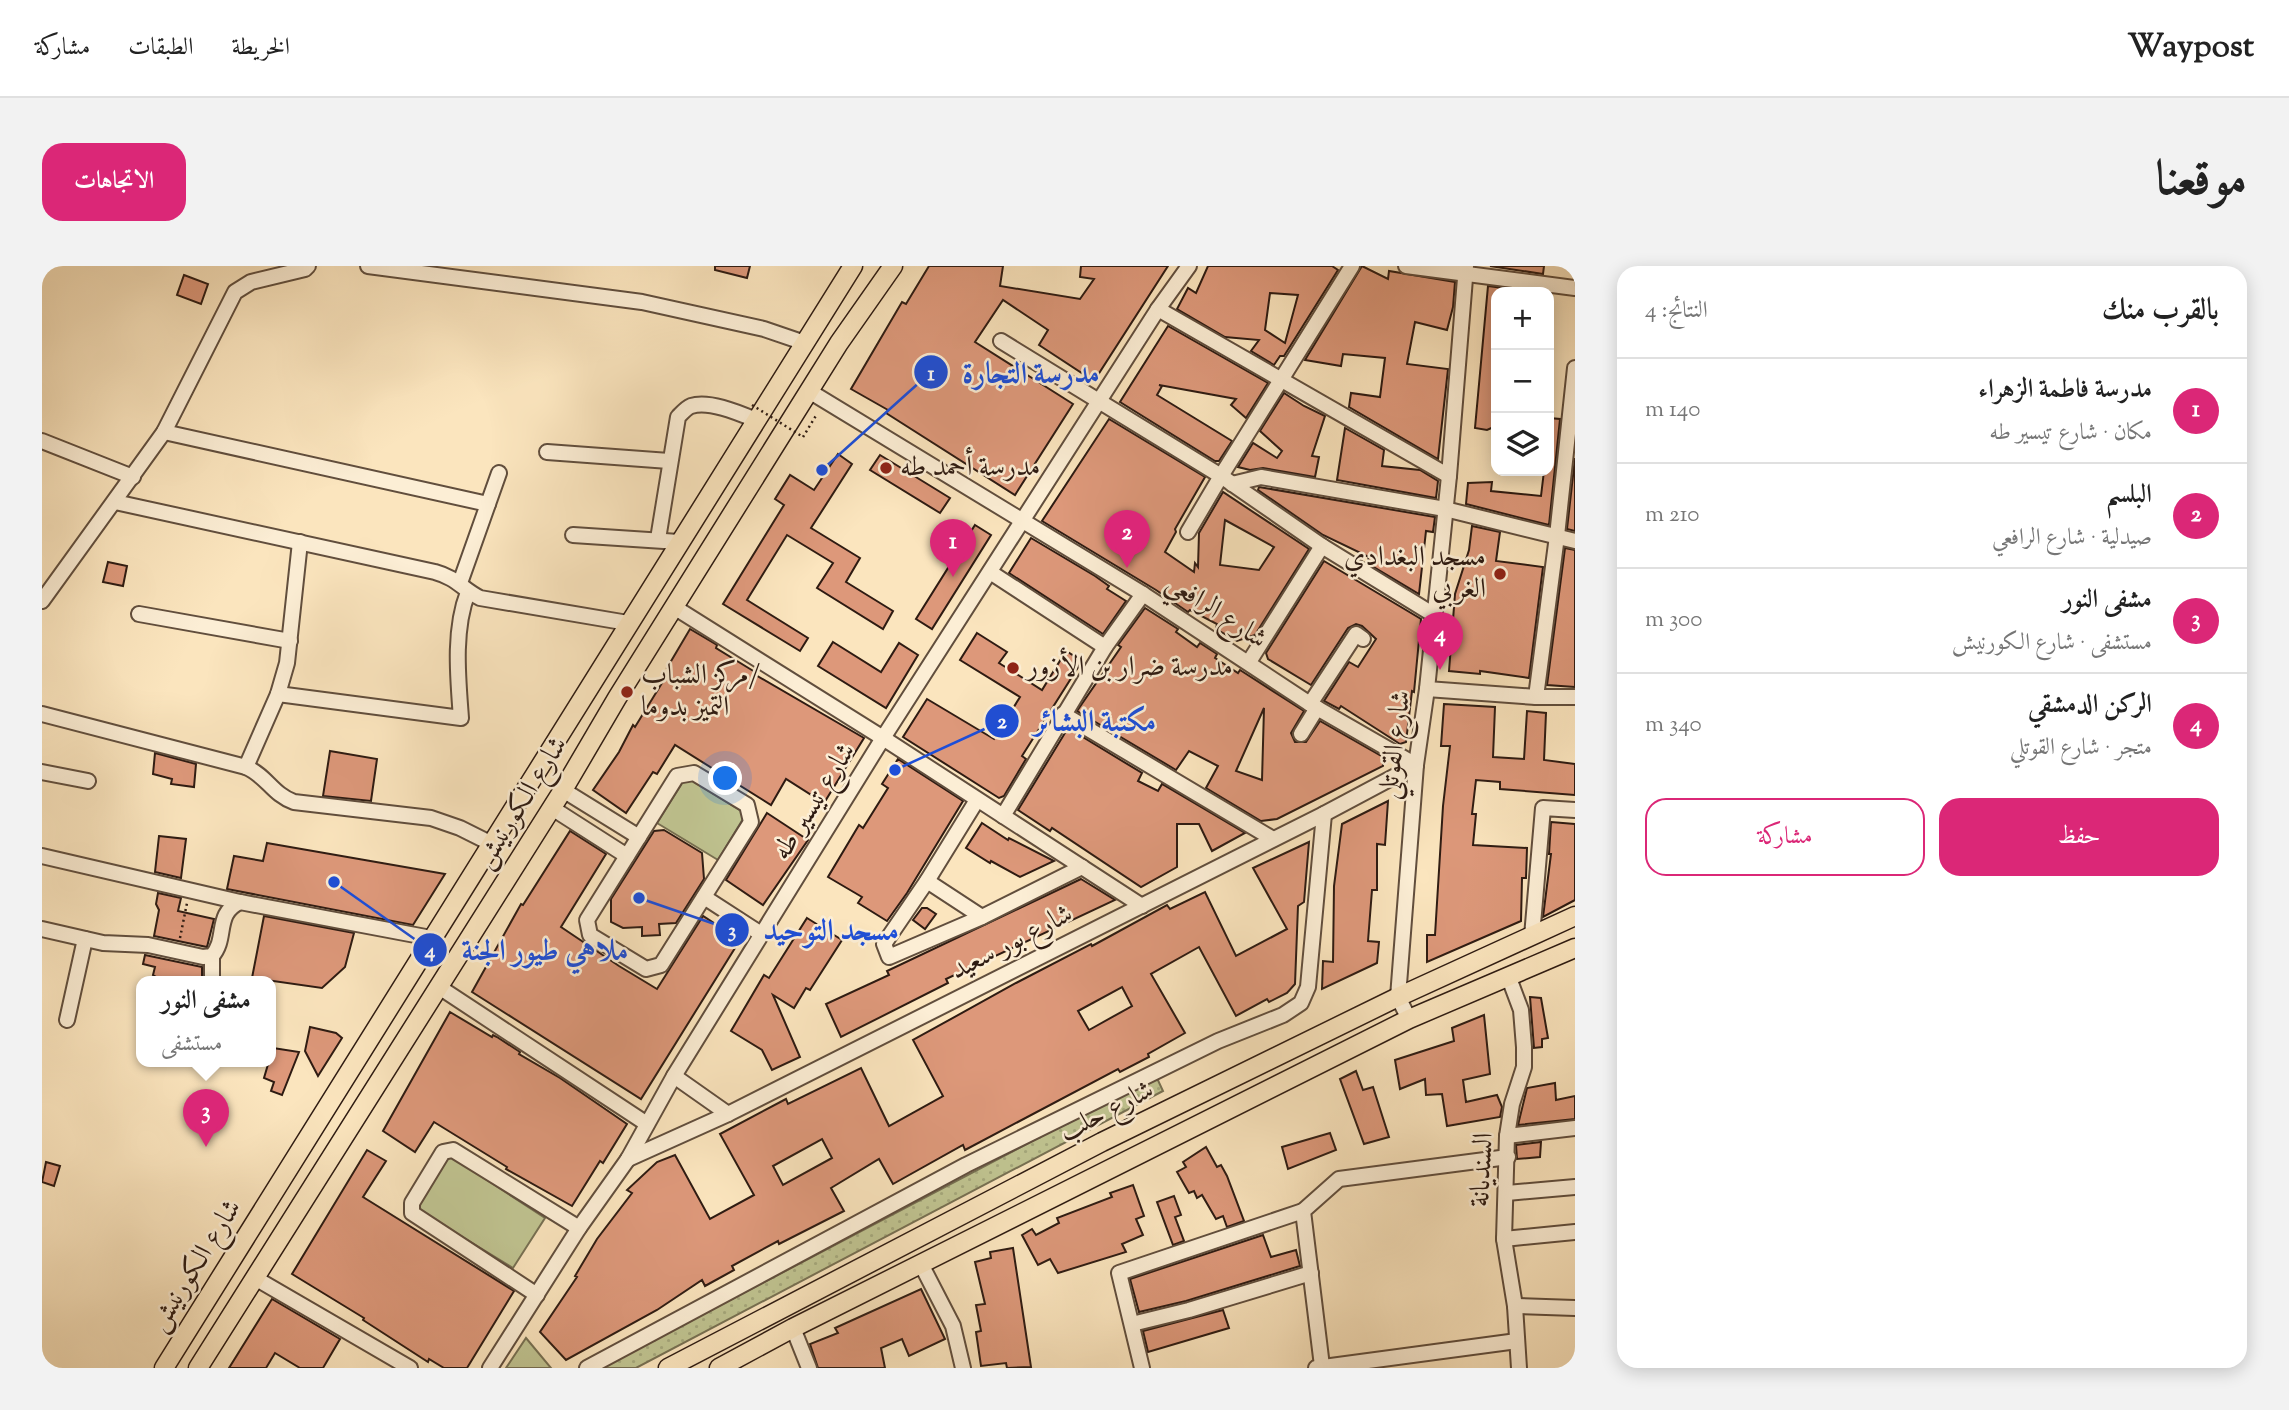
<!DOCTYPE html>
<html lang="ar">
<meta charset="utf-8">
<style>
body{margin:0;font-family:"Sorts Mill Goudy",Amiri,serif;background:#f2f2f2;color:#222;direction:rtl}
.controls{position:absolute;right:21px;top:21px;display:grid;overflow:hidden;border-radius:14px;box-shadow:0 4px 18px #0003}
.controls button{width:63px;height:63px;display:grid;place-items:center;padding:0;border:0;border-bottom:2px solid #e0e0e0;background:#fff;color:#222;font:35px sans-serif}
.you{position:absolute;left:684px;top:513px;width:24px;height:24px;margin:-18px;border:5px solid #fff;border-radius:50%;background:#1a73e8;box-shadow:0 0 0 10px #1a73e833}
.badge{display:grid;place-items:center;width:46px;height:46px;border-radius:50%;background:#db2777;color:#fff;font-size:23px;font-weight:700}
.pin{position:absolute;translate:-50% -58px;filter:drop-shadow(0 2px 4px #0008)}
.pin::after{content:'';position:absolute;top:37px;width:24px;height:21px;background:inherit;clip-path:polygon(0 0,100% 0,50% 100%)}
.popup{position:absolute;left:94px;top:710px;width:140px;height:91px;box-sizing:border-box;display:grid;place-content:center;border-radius:14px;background:#fff;filter:drop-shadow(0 2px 5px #0005);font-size:23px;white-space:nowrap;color:#767676}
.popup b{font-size:26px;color:#222}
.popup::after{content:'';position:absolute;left:50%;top:100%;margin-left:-14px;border:14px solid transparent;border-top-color:#fff}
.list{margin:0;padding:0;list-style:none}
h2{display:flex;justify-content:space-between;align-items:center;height:91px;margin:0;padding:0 28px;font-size:30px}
h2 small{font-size:23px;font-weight:400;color:#767676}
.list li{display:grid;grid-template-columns:46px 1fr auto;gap:21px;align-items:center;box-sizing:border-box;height:105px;padding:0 28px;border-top:2px solid #e0e0e0}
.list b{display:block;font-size:26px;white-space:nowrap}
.list p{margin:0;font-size:23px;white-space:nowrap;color:#767676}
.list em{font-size:23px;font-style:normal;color:#767676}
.actions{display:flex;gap:14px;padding:21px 28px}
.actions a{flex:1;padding:16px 0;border:2px solid #db2777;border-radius:21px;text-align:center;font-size:24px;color:#db2777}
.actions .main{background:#db2777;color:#fff}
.icon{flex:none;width:38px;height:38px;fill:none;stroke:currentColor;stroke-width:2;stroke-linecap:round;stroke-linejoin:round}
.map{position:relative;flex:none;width:1533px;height:1102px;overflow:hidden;direction:ltr;border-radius:21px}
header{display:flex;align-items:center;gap:42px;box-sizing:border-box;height:98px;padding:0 35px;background:#fff;border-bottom:2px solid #e0e0e0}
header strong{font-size:33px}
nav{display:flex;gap:38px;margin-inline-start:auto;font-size:24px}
.intro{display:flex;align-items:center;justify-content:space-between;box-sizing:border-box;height:168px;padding:0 42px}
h1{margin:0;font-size:49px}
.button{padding:18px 32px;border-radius:21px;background:#db2777;color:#fff;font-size:24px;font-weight:700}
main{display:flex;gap:42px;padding:0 42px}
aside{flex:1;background:#fff;border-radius:21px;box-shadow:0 4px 18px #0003}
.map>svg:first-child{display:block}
.grass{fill:url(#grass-dots);stroke:#777052;stroke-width:2}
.park{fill:#c0c491;stroke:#777052;stroke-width:2}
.building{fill:#dd987a;stroke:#2e1b12;stroke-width:2;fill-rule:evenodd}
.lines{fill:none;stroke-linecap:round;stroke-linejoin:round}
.minor-casing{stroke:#614e3d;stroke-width:18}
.major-casing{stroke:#2e1b12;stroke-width:21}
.path{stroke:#2e1b12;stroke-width:2.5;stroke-dasharray:2 3.5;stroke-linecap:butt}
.minor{stroke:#fceed5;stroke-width:14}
.major{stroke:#fbe5be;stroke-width:18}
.path-bridge{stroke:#2e1b12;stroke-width:2.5;stroke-dasharray:2 3.5;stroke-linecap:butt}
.poi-dot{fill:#8f2418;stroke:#fceed5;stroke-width:2.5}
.labels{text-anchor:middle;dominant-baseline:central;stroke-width:5;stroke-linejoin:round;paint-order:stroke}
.poi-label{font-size:28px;fill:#2e1b12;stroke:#fceed5;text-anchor:start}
.street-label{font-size:28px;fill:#2e1b12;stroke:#fceed5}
.leader{fill:none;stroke:#1d4ed8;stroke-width:2.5}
.callout-dot{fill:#1d4ed8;stroke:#fceed5;stroke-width:2.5}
.mark-label{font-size:21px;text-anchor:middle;font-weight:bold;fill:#fff}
.callout-label{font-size:30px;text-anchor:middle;font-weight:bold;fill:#1d4ed8;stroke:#fceed5;stroke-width:5;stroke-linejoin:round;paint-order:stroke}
</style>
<header>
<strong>Waypost</strong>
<nav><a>الخريطة</a><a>الطبقات</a><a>مشاركة</a></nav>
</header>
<div class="intro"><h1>موقعنا</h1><a class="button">الاتجاهات</a></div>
<main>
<aside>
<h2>بالقرب منك<small>النتائج: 4</small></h2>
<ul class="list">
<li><span class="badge">1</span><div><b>مدرسة فاطمة الزهراء</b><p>مكان · شارع تيسير طه</p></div><em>140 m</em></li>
<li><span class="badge">2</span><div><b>البلسم</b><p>صيدلية · شارع الرافعي</p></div><em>210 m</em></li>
<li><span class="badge">3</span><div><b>مشفى النور</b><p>مستشفى · شارع الكورنيش</p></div><em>300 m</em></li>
<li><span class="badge">4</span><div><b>الركن الدمشقي</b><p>متجر · شارع القوتلي</p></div><em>340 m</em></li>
</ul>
<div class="actions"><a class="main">حفظ</a><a>مشاركة</a></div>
</aside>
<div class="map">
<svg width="1533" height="1102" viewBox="0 0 1533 1102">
<defs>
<pattern id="grass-dots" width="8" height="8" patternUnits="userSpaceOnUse" patternTransform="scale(1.75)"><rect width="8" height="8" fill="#c0c491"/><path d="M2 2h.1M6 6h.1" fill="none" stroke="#a5a87c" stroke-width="1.8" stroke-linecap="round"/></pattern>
</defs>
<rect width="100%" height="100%" fill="#fbe5be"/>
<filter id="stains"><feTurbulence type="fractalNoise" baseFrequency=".00286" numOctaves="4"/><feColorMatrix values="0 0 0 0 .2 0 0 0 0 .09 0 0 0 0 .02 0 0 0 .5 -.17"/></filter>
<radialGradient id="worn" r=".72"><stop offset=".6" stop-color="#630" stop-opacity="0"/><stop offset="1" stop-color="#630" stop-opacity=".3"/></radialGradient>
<!-- grass -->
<path class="grass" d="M1114 810 1121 825 594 1102H559Z"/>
<!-- park -->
<g class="park">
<path d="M644 511 704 548 676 594 615 557Z"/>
<path d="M407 889 503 952 471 1002 373 942Z"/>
<path d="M484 1072 509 1102H464Z"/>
</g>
<!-- building -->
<g class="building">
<path d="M673 0H708L705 12 673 4Z"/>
<path d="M887 0H961L958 20 1038 33 1052 13 1038 11 1039 0H1126L1052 115 997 79 1006 64 961 34 933 76 1031 138 973 229 844 147 846 144 809 123 860 36 864 38Z"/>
<path d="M1166 0H1290L1296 4 1242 90H1238L1232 99 1209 85 1217 74 1183 71 1135 43 1146 22 1154 27ZM1228 27 1256 29 1243 77 1223 64Z"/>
<path d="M1320 0 1346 13 1347 5 1413 16 1411 41 1405 64 1373 56 1365 98 1406 103 1396 193 1307 141 1309 127 1338 131 1343 92 1301 88 1299 100 1263 94Z"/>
<path d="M1448 0H1502L1501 8Z"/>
<path d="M142 9 166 18 159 38 135 29Z"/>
<path d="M1446 20 1491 26H1454V160L1445 164 1433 162Z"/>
<path d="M1126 60 1226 117 1204 152 1189 139 1194 133 1117 119 1120 120 1115 129 1190 175 1177 195H1173L1078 136Z"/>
<path d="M1242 127 1262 140 1283 150 1270 190 1277 191 1273 211 1221 202 1208 204 1196 201 1211 177 1235 192 1240 185 1218 165Z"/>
<path d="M1507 152 1518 153 1507 259 1424 238 1426 217 1450 216 1449 225 1499 230 1502 205H1507Z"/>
<path d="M1067 153 1163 211 1133 263 1134 266 1123 286 1152 306 1153 297 1156 301 1157 267 1181 226 1267 283 1213 369 1195 375 1174 363 1175 358 1148 344 1146 346 1114 324 1000 255ZM1183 254 1232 281 1217 304 1178 299Z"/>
<path d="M1303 162 1342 184 1340 200 1378 204 1396 215 1394 232 1295 214Z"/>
<path d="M796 188 810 198 769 262 818 292 804 316 851 345 841 363 775 322 791 297 745 269 705 334 766 372 758 385 681 338 742 239 733 233 748 209 772 224Z"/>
<path d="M838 189 908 232 898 247 828 204Z"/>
<path d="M1533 192V265L1525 263Z"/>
<path d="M1217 221 1393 251 1391 266 1384 265 1377 328 1325 297 1327 291 1281 269 1216 224Z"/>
<path d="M933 259 949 269 890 363 874 353Z"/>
<path d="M1430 260 1458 266 1454 295 1501 301 1487 412 1438 405V408L1407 405 1413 328 1427 284Z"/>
<path d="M989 272 1053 310 1067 320 1065 323 1084 335 1061 368 967 307Z"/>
<path d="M1523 282 1533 284V421L1505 419Z"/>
<path d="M1282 295 1379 353 1372 426 1370 425 1364 476 1358 478 1299 440 1297 443 1282 435 1307 396 1316 401 1334 373 1320 360 1314 358 1306 362 1269 419 1226 393 1224 387Z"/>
<path d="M66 296 85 300 81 320 61 316Z"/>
<path d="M1103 342 1136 363 1134 366 1155 381 1158 377 1175 388 1173 392 1196 407 1198 404 1262 445 1249 467 1253 476H1264L1278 455 1341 491V500L1235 553 1219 555 1164 522 1176 500 1147 485 1134 504 1035 445 1079 381 1076 379ZM1222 442 1220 514 1194 505Z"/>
<path d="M648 363 675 379 674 382 713 406 712 408 822 472 782 537 744 513 729 539 633 479 615 508 611 506 584 547 551 524 577 486 591 459 593 461 628 404 625 402Z"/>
<path d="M935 367 965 386 957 397 1000 424 1024 385 1040 395 980 490 984 493 962 530 957 532 861 471 885 433 952 473 978 431 918 394Z"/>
<path d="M791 376 839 406 857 377 876 389 844 442 776 400Z"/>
<path d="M1402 438 1453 441 1451 491 1482 493 1485 445 1504 447 1502 494 1533 498V529L1458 523V516L1434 514 1430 548H1434L1431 579 1485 582 1484 612H1480L1479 655 1385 696V669H1393L1401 540 1408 480H1399Z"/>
<path d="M1026 462 1100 507 1096 515 1116 525 1120 518 1203 567 1170 585 1157 558H1135V601L1099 621 1010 562 1008 565 976 544Z"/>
<path d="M288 485 335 493 329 535 281 530Z"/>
<path d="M113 487 154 498 152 521 129 518 130 513 111 508Z"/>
<path d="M856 493 921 535 865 627 845 655 816 637 820 631 786 611 817 559 821 562 846 522 840 518Z"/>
<path d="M1346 535 1343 579 1335 578V624H1330L1326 675 1337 676 1335 697 1280 723 1281 695 1291 696 1292 620 1300 558Z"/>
<path d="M725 547 766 574 721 639 684 614Z"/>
<path d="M1509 556 1533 558V634L1501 651 1509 588H1507Z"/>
<path d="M940 557 966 574 967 572 1012 595 978 611 949 595 948 597 924 582Z"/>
<path d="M622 564 660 587 662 613 634 657 617 658 618 669 600 670V661L581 662 569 656V633L612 565Z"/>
<path d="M528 565 564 588 519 661 577 700 615 723 661 650 698 674 599 833 430 726 479 638 481 639Z"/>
<path d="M117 570 144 573 139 612 113 606Z"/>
<path d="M1267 576 1262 636 1256 640 1253 718 1245 727 1227 736 1225 733 1194 750 1157 681 1109 708 1143 767 1106 788 1107 791 1078 806 1076 803 923 884 921 879 851 918 837 893 789 922 802 945 737 978 736 975 690 1000 692 1004 663 1020 660 1014 615 1044 524 1094 498 1066 535 1011 533 1010 555 973 590 927 585 924 615 896 633 889 668 953 712 929 678 868 744 833 746 838 819 802 847 860 901 830 871 774 974 717 1049 678 1050 680 1125 639 1128 643 1163 626 1194 690 1245 663 1211 602ZM1080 721 1090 740 1047 764 1036 745ZM780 873 790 892 741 919 731 900Z"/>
<path d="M225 577 403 608 371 659 185 623 192 590 221 595Z"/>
<path d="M1039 613 1073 634 904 713 906 717 799 771 784 738 847 709 845 705Z"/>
<path d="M116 627 139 632 136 645 172 653 165 681 112 670 117 644 114 638Z"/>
<path d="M880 642H885L894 648 883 663 871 654Z"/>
<path d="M222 650 312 667 303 701 280 722 210 712Z"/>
<path d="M765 652 800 674 768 724 764 722 752 742 731 729 758 791 730 804 720 784 689 765 722 709 727 712Z"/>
<path d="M103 689 160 701V715H121L111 709 113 701 101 698Z"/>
<path d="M1488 731 1499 732 1506 772 1500 773V781L1492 782Z"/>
<path d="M408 746 450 771 451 769 455 771 478 786 477 788 518 812 585 858 561 897 558 895 530 940 464 903 465 901 392 856 373 886 341 865Z"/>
<path d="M1442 749 1448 808 1421 814 1424 836 1455 829 1460 841 1458 851 1405 860 1400 828 1384 829 1383 813 1358 823 1353 794 1412 775 1410 762Z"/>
<path d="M268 761 294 767 300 772 276 810 263 785Z"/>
<path d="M231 782 257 786 240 829 229 825 232 816 222 812 227 795H229Z"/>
<path d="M1314 805 1321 824 1331 821 1347 871 1322 878 1298 813Z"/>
<path d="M1513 817 1514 834 1533 830V853L1476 859 1485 822Z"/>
<path d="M1288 867 1294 884 1246 903 1240 881Z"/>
<path d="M1499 876 1498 891 1475 893 1474 879Z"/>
<path d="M1164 881 1175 901 1179 899 1185 910 1202 955 1185 961 1181 950 1174 953 1160 929 1155 932 1152 925 1147 927 1135 906 1144 901 1141 896Z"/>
<path d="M325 884 344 895 321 931 472 1025 425 1102H402L387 1093 386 1096 321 1054 322 1052 250 1008Z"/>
<path d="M4 896 18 900 12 920 0 916Z"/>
<path d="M1091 919 1102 950 1094 953 1101 969 1080 978 1084 986 1016 1007 1008 993 996 999 980 969 990 963 994 969 1017 957 1015 952 1070 931 1068 927Z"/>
<path d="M1132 930 1139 949 1133 951 1142 975 1131 979 1115 936Z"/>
<path d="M1221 969 1229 991 1254 984 1258 1000 1144 1035 1097 1046 1088 1013Z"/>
<path d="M971 982 989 1101 965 1102 964 1097 939 1100 934 1066 939 1065 934 1039 943 1038 933 996 949 992 948 986Z"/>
<path d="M879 1023 903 1073 867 1090 860 1073 839 1082 843 1102H776L768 1078 796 1067 793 1062Z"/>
<path d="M230 1033 298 1073 281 1102H258L233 1087 224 1102H187Z"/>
<path d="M1181 1044 1187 1062 1106 1086 1101 1065Z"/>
</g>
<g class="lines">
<defs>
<g id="minor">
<path d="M326 0 600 36 722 63 763 77"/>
<path d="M1364 0 1533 22"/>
<path d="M1116 43 1407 210"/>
<path d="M959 75 1179 210 1280 280 1392 349"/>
<path d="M767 125 1101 328 1268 438 1374 499"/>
<path d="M122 166 446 238"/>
<path d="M0 175 91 211"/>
<path d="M505 186 627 195"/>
<path d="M1190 218 1219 211 1403 243 1533 275"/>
<path d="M73 236 393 306C415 312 420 323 438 332L586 357"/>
<path d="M1146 266 1179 210 1310 0"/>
<path d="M531 269 637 276"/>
<path d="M616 273 636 151C640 147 644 142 649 140 667 134 697 147 714 154"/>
<path d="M948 306 1063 381"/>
<path d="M418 317 457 207"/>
<path d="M0 335 122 166 193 26 209 16 263 3 266 0"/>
<path d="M632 341 841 472 1100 640"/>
<path d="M97 348 248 375"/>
<path d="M1207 396 1280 280"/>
<path d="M1385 423 1494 431H1533"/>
<path d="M236 428 419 452C416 412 411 364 426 326"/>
<path d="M1494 431 1515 270 1533 102"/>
<path d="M1268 438 1314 368 1321 373"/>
<path d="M0 448 204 501C225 510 230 528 252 536L389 552 418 562 448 577"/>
<path d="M1021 448 1231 573"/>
<path d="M1259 468 1275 442"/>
<path d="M204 501 236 428 245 397 258 276"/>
<path d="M0 506 46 515"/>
<path d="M652 507 705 539 709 556 619 699 604 703 548 669 545 654 635 510Z"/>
<path d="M521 524 597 571"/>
<path d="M935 534 885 615 842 678 847 691 940 651 1040 601"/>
<path d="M510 542 585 590"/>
<path d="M961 550 1063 381 1101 328"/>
<path d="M0 590 198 636 389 672"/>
<path d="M885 615 940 651"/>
<path d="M662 631 719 668"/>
<path d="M0 663 61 677 106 679 161 691 170 690C186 672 172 648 198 636"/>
<path d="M1490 670 1501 542 1533 544"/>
<path d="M170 690V715"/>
<path d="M1467 712 1479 744 1482 781V801L1470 838 1465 870 1462 973 1473 1040 1477 1102"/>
<path d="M397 721 605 858"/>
<path d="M1367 753 1356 731 1374 499 1385 423 1407 210 1424 0"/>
<path d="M25 754 43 673"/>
<path d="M632 810 686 848"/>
<path d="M1465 870 1533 862"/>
<path d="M586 893 686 848 1282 548 1374 499"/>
<path d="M1465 927 1533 921"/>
<path d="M1462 973 1533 966"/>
<path d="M879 998 911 1060 921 1102"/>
<path d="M213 1012 368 1102"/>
<path d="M495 1029 370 947V937L401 886 411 884 537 962"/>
<path d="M1473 1040 1533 1042"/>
<path d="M1090 1058 1147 1044 1269 1007"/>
<path d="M751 1062 767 1102"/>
<path d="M1280 1100 1261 945 1297 913 1466 891"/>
<path d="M448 1102 537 962 586 893 632 810 841 472 1116 43 1147 0"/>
<path d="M545 1102 924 899 1176 775 1241 749 1259 737 1266 721 1282 548"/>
<path d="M1100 1102 1077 1007 1261 945"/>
<path d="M1274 1102 1475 1075"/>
</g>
<g id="major">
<path d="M122 1102 811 0"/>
<path d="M156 1102 521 524 575 432 797 77 851 0"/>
<path d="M626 1102 1060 876 1356 731 1533 650"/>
<path d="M677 1102 751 1062 1367 753 1533 682"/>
</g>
</defs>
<!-- minor casing -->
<use href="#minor" class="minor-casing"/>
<!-- major casing -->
<use href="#major" class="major-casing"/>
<!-- path -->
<g class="path">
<path d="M761 171 775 148"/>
<path d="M138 672 145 637"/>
</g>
<!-- minor -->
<use href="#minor" class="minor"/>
<!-- major -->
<use href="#major" class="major"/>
<!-- path-bridge -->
<path class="path-bridge" d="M710 139 761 171"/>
</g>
<!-- markers -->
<g class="poi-dot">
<circle cx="844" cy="202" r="7"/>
<circle cx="1458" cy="308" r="7"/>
<circle cx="971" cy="402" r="7"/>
<circle cx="585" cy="426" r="7"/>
</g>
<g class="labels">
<!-- poi labels -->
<g class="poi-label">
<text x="858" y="202">مدرسة أحمد طه</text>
<text x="1444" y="292" text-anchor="end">مسجد البغدادي<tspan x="1444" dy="32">الغربي</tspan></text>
<text x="985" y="402">مدرسة ضرار بن الأزور</text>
<text x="599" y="410">مركز الشباب/<tspan x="599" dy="32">التميز بدوما</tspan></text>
</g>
<!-- street labels -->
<g class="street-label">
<text transform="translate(1174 346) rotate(33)">شارع الرافعي</text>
<text transform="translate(1354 479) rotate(-83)">شارع القوتلي</text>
<text transform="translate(773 536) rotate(-58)">شارع تيسير طه</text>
<text transform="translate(480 537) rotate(-58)">شارع الكورنيش</text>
<text transform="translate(970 677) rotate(-27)">شارع بور سعيد</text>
<text transform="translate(1065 846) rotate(-27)">شارع حلب</text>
<text transform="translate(1441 904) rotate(-87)">السنديانة</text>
<text transform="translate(154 1000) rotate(-58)">شارع الكورنيش</text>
</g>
</g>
<!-- callouts -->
<path class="leader" d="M780 204L889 106M853 504L960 455M597 632L690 664M292 616L388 684"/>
<g class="callout-dot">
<circle cx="780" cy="204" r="7"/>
<circle cx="853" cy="504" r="7"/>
<circle cx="597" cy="632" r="7"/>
<circle cx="292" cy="616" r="7"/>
<circle cx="889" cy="106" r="18"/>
<circle cx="960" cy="455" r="18"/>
<circle cx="690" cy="664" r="18"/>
<circle cx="388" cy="684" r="18"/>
</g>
<g class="mark-label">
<text x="889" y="114">1</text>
<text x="960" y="462">2</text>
<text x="690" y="671">3</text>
<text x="388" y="691">4</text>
</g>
<g class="callout-label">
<text x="989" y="117">مدرسة التجارة</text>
<text x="1053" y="465">مكتبة البشائر</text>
<text x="789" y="674">مسجد التوحيد</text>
<text x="503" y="694">ملاهي طيور الجنة</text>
</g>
<rect width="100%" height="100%" filter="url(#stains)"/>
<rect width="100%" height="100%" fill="url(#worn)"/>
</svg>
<div class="controls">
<button>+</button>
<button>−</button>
<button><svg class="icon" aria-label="layers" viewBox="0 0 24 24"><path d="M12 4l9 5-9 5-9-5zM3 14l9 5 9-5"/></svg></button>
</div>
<div class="you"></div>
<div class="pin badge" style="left:911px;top:311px">1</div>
<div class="pin badge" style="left:1085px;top:302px">2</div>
<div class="pin badge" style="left:164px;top:881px">3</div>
<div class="popup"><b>مشفى النور</b>مستشفى</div>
<div class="pin badge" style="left:1398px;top:404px">4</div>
</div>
</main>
